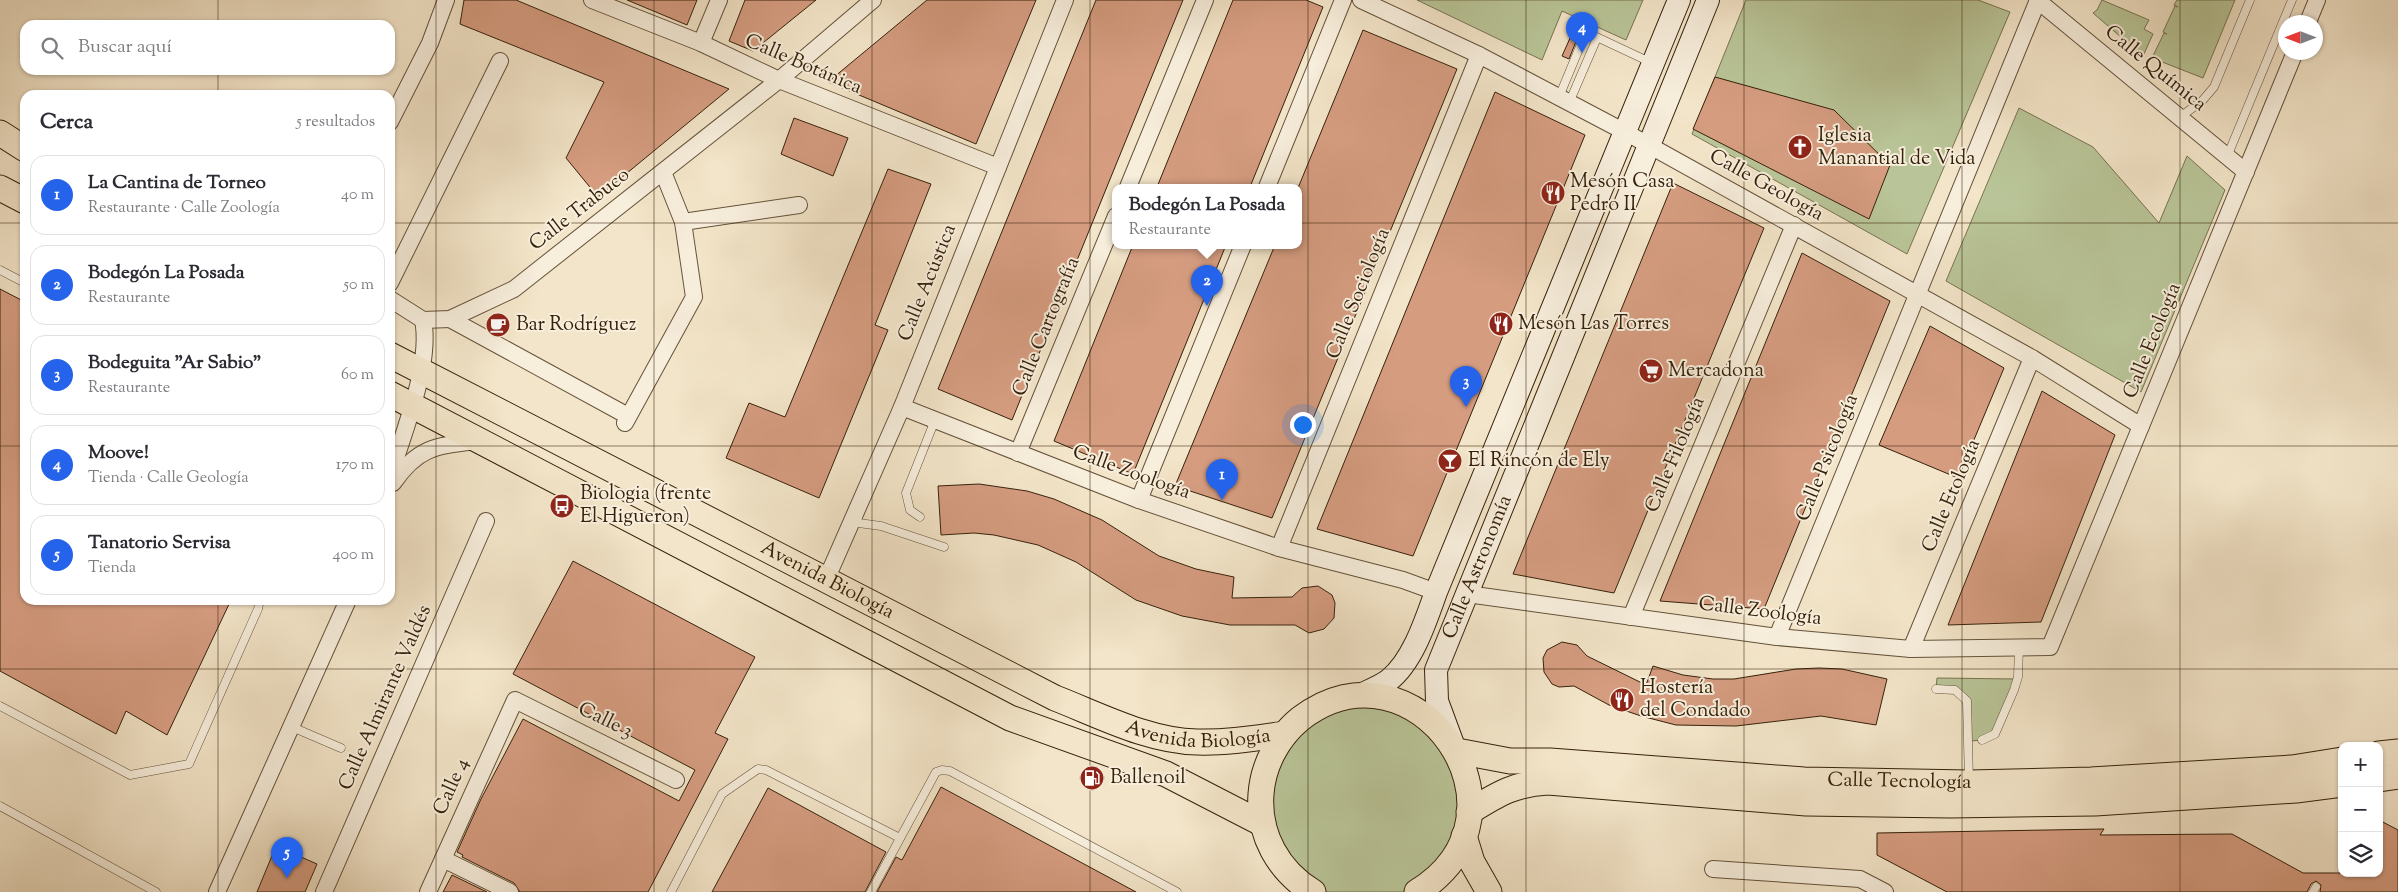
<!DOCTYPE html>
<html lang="es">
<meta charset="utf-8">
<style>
body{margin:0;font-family:"Sorts Mill Goudy",serif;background:#f7f7f7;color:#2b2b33}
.controls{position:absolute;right:15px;bottom:15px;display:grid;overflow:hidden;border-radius:10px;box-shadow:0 1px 4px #0004}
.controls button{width:45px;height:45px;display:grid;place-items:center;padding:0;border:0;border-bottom:1px solid #e1e1e2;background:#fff;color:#2b2b33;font:25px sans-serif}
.compass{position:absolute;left:2278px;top:15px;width:45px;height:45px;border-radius:50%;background:#fff;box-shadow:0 1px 4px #0004;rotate:270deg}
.you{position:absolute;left:1302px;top:424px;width:18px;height:18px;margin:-12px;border:4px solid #fff;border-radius:50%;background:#1a73e8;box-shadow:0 0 0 8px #1a73e833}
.badge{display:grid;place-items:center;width:32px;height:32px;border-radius:50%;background:#2563eb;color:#fff;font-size:16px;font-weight:700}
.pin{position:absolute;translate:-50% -41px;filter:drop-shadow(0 1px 2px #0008)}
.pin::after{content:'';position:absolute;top:26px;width:18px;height:15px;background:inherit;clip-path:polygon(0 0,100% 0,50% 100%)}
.popup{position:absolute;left:1112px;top:184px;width:190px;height:65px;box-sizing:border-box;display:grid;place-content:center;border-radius:10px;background:#fff;filter:drop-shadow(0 1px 4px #0005);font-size:16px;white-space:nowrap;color:#7c7c81}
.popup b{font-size:19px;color:#2b2b33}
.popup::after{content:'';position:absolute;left:50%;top:100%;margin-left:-10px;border:10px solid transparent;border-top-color:#fff}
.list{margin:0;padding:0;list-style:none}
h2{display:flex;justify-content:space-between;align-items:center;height:65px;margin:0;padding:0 20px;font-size:21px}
h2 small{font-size:16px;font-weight:400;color:#7c7c81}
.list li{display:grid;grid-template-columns:32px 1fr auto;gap:15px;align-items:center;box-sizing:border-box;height:80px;margin:0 10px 10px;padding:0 10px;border:1px solid #e1e1e2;border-radius:15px}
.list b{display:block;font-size:19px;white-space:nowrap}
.list p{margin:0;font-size:16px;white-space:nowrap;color:#7c7c81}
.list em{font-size:16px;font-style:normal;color:#7c7c81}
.icon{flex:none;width:28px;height:28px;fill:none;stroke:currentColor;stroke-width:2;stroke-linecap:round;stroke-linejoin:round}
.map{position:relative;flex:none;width:2398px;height:892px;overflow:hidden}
.search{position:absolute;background:#fff;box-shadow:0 1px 4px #0004;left:20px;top:20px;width:375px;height:55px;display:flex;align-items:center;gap:12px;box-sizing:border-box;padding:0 18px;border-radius:15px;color:#7c7c81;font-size:19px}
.panel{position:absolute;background:#fff;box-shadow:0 1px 4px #0004;left:20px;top:90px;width:375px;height:515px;border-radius:15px}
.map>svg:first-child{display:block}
.green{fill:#b9c598;stroke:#787351}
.building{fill:#d59c80;stroke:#36210a}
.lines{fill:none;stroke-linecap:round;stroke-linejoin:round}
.lane-casing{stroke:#65523a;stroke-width:9}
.street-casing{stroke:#65523a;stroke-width:18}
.secondary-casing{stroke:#36210a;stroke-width:24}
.primary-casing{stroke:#36210a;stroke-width:27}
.lane{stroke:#f7eedc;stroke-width:8}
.street{stroke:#f7eedc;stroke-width:16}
.secondary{stroke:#f7eedc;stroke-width:22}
.primary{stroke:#f3e5c9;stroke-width:25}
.grid{fill:none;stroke:#36210a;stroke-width:1;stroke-opacity:0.55}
.labels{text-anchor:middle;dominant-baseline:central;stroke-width:4;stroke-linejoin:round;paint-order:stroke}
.street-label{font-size:20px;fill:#36210a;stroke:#f7eedc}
.poi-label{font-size:20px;fill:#36210a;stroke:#f7eedc;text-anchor:start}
</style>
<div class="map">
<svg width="2398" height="892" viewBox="0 0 2398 892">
<rect width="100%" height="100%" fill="#f3e5c9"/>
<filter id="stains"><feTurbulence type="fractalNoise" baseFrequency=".004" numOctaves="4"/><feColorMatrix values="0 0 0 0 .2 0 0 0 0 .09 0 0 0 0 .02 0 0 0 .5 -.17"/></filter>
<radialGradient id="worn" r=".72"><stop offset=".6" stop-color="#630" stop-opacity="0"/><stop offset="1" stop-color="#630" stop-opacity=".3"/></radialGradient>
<!-- green -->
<g class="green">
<path d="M1417 0H1643L1626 40 1562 11 1542 60Z"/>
<path d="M1746 0H1978L2010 12 1907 254 1692 134Z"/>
<path d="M2102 0 2149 20 2144 29 2153 34 2143 56 2093 13 2097 10Z"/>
<path d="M2177 0H2235L2203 78 2152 58 2164 33 2167 34 2163 32 2175 6 2178 7 2174 5Z"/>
<path d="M2019 108 2093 147 2159 223 2187 156 2225 190 2141 392 1946 281Z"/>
<path d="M1937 678 2017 679 1995 734 1986 740 1969 741 1962 695 1936 689Z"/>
<path d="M1344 698 1429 718 1469 812 1417 892H1313L1277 858 1268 761Z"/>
</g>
<!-- building -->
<g class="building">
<path d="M464 0H516L729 89 598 197 566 158 604 82 460 24Z"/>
<path d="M627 0H697L687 25Z"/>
<path d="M745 0H816L753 51 729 41Z"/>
<path d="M927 0H1036L976 144 828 82Z"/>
<path d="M1096 0H1183L1012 420 938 389Z"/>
<path d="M1233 0H1306L1323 7 1250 187H1157Z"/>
<path d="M1363 30 1457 69 1272 518 1175 486 1275 245H1298V188Z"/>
<path d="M1571 36 1577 39 1569 59 1562 56Z"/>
<path d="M1715 77 1834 110 1890 165 1869 219 1693 129Z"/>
<path d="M1495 92 1585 135 1413 556 1317 529Z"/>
<path d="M794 118 848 138 833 176 781 154Z"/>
<path d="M888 169 931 184 875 325 888 330 819 498 726 458 749 403 785 417Z"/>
<path d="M1673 183 1764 228 1745 274 1614 593 1513 574Z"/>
<path d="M1133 245H1226L1133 474 1054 441Z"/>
<path d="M1802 253 1890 301 1764 609 1660 601Z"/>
<path d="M0 289 25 302V600H231L167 735 126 711 116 734 0 671Z"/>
<path d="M1930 326 2004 368 1958 478 1879 445Z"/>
<path d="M2042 391 2115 435 2041 622 1948 625Z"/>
<path d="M979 484 1027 491 1054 499 1102 520 1159 556 1196 569 1234 577 1232 598 1292 597 1302 588 1318 586 1332 595 1335 603 1334 618 1324 629 1309 633 1295 625H1230L1182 616 1136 600 1076 562 1038 545 994 535 974 533 941 535 938 486Z"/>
<path d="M573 561 755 657 715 733 728 739 648 892H520L514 883 462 857 463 855 457 852 481 799 523 719 679 801 695 770 513 674Z"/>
<path d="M1562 642 1577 645 1587 656 1646 685 1653 666 1683 675 1713 679H1734L1796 669 1819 668 1842 669 1887 679 1876 725 1821 716 1736 726 1676 725 1641 716 1609 705 1574 686 1559 687 1552 684 1544 672 1543 658 1547 650Z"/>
<circle cx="1092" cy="778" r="12"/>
<path d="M941 787 1136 892H877L896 857 902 860Z"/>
<path d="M768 788 886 852 865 892H712Z"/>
<path d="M2379 820 2398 830V892H2320L2321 885 2316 881 2311 884 2307 892H1947L1877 855V833L2104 829 2100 835 2232 834 2303 873H2379Z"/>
<path d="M276 846 317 864 305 892H257Z"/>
<path d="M452 875 487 892H443Z"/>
</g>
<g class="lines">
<defs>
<g id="lane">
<path d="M1559 97 1586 32 1652 63"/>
<path d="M1569 103 1597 38"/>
<path d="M2180 117 2202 101 2214 87 2250 0"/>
<path d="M2227 157 2292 0"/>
<path d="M0 270 25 283"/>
<path d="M920 517 910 510 906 493 935 420"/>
<path d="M851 522 881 526 944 547"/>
<path d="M1936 689 1955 690 1967 701 1969 781"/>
<path d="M0 706 130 775 189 764 258 609 260 600"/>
<path d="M292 727 341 748"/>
<path d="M1982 740 1995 734 2014 690 2018 677 2019 647"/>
<path d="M0 806 156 892"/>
<path d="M671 892 722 794 758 769 766 770 900 838"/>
<path d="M871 892 936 772 942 770 950 771 1177 892"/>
<path d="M2313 892 2316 887"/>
</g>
<g id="street">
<path d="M592 0 701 43 779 80 998 167"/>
<path d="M1361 0 1479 55 1625 132 2032 358 2141 426"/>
<path d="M2037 0 2246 172"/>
<path d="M2308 22 2317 0"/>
<path d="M701 43 719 0"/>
<path d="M390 122 430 43 446 0"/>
<path d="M1128 187 1205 0"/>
<path d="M1267 187 1343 0"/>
<path d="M683 222 799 205"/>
<path d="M390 283 500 61"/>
<path d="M390 299 423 320 450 319 514 289 779 80 873 0"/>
<path d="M450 319 628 416"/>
<path d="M902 407 1139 500 1279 548 1403 580 1436 592"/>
<path d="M625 423 694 297 683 222 663 172"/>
<path d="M1018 453 1116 216"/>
<path d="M390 476C403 434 432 363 423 320"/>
<path d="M393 483C418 447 435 446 478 441"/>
<path d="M1139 500 1243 245"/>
<path d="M1279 548 1479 55"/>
<path d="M826 580 902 407 1065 0"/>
<path d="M1467 594 1777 637 1911 649 2050 647 2295 52"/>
<path d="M1631 617 1794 225"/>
<path d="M1777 637 2038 0"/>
<path d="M1911 649 2032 358"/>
<path d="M443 859 510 892"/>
<path d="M1713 869 1860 879 1885 892"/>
<path d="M217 892 348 600"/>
<path d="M324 892 486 521"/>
<path d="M428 892 515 700 676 780"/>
</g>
<g id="secondary">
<path d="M1358 696C1368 691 1380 687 1389 680 1413 661 1426 620 1436 592L1679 0"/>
<path id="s1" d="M1454 747 1437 701 1436 670 1708 0"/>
</g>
<g id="primary">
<path d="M0 133 25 149"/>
<path d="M0 188 25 201"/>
<path id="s2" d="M390 355 1055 698C1099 715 1148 741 1197 742 1226 743 1256 738 1285 734"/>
<path d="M390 394 1010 718 1166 774 1263 824"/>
<path id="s3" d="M1457 751 1510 761H1550L1804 780 1969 783 2091 780 2292 768 2342 760"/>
<path d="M2379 754 2398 752"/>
<path d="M2379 779 2398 776"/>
<path d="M1469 812C1498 794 1513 784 1548 782L1806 803 1950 805 2095 803 2296 790 2342 784"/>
<path d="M1464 836 1472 862 1489 892"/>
<path d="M1313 892C1278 871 1258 834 1261 794 1263 765 1278 737 1300 719 1415 630 1545 813 1417 892"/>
</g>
</defs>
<!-- lane casing -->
<use href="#lane" class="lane-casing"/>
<!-- street casing -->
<use href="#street" class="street-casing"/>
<!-- secondary casing -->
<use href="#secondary" class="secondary-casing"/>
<!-- primary casing -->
<use href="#primary" class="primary-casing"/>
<!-- lane -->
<use href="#lane" class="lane"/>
<!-- street -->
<use href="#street" class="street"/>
<!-- secondary -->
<use href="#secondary" class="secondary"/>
<!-- primary -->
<use href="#primary" class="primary"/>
</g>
<!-- grid -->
<path class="grid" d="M218 0V25M436 0V892M654 0V892M872 0V892M1090 0V892M1308 0V892M1526 0V892M1744 0V892M1962 0V892M2180 0V892M218 70V95M0 223H25M390 223H2398M0 446H25M390 446H2398M218 600V892M0 669H2398"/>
<!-- icons -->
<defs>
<symbol id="church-disc" viewBox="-11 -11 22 22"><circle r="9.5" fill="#8f2418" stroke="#f7eedc"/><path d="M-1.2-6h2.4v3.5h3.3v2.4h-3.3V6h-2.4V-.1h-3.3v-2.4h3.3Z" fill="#fff"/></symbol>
<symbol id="restaurant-disc" viewBox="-11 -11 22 22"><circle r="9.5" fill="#8f2418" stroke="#f7eedc"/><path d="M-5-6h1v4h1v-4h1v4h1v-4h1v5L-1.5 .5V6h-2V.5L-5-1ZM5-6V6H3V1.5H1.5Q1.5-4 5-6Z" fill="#fff"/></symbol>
<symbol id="cafe-disc" viewBox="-11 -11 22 22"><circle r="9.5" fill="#8f2418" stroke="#f7eedc"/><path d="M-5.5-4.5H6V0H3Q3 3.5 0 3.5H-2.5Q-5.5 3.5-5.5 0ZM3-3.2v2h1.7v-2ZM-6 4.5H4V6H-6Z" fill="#fff"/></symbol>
<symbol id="supermarket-disc" viewBox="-11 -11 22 22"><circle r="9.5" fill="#8f2418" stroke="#f7eedc"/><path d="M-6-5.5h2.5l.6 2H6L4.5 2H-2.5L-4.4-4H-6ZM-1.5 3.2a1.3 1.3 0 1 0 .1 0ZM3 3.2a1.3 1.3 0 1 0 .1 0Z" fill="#fff"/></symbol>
<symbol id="bar-disc" viewBox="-11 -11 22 22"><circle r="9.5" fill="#8f2418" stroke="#f7eedc"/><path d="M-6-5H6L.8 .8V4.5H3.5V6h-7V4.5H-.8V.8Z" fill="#fff"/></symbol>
<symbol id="bus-disc" viewBox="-11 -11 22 22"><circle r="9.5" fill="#8f2418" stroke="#f7eedc"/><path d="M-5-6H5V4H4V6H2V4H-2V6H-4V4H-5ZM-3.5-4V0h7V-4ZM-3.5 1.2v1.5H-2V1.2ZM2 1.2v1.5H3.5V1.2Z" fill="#fff"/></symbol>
<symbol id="fuel-disc" viewBox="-11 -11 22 22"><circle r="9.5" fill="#8f2418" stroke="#f7eedc"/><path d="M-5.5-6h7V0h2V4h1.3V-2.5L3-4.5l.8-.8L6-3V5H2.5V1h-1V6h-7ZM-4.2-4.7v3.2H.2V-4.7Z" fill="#fff"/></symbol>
</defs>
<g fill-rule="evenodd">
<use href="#church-disc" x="1786" y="133" width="28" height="28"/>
<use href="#restaurant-disc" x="1539" y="179" width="28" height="28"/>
<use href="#restaurant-disc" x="1487" y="310" width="28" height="28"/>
<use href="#cafe-disc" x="484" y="311" width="28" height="28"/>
<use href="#supermarket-disc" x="1637" y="357" width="28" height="28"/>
<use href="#bar-disc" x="1436" y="447" width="28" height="28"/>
<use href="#bus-disc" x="548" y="492" width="28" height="28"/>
<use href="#restaurant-disc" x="1608" y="686" width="28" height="28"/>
<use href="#fuel-disc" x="1078" y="764" width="28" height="28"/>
</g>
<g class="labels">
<!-- street labels -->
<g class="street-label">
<text transform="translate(803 65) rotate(23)">Calle Botánica</text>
<text transform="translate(2155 69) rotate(39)">Calle Química</text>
<text transform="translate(1766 186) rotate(29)">Calle Geología</text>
<text transform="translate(580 210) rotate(-38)">Calle Trabuco</text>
<text transform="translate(928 283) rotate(-68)">Calle Acústica</text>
<text transform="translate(1359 294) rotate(-68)">Calle Sociología</text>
<text transform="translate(1047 327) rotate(-68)">Calle Cartografía</text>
<text transform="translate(2153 341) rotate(-68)">Calle Ecología</text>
<text transform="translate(1676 455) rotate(-67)">Calle Filología</text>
<text transform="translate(1828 458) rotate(-68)">Calle Psicología</text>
<text transform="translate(1131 473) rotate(20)">Calle Zoología</text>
<text transform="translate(1952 496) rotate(-67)">Calle Etología</text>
<text stroke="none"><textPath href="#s1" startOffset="191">Calle Astronomía</textPath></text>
<text stroke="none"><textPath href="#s2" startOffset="492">Avenida Biología</textPath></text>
<text transform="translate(1760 612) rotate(7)">Calle Zoología</text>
<text transform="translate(386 698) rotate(-66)">Calle Almirante Valdés</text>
<text transform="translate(605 721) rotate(26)">Calle 3</text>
<text stroke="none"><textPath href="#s2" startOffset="898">Avenida Biología</textPath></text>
<text stroke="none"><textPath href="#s3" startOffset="444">Calle Tecnología</textPath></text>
<text transform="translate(452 787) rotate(-66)">Calle 4</text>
</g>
<!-- poi labels -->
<g class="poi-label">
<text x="1818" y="136">Iglesia<tspan x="1818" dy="23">Manantial de Vida</tspan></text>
<text x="1570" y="182">Mesón Casa<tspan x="1570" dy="23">Pedro II</tspan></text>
<text x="1518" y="324">Mesón Las Torres</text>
<text x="516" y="325">Bar Rodríguez</text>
<text x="1668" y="371">Mercadona</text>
<text x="1468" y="461">El Rincón de Ely</text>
<text x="580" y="494">Biologia (frente<tspan x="580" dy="23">El Higueron)</tspan></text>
<text x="1640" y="688">Hostería<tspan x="1640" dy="23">del Condado</tspan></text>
<text x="1110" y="778">Ballenoil</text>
</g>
</g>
<rect width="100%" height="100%" filter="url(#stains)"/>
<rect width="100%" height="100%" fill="url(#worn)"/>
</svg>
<div class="controls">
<button>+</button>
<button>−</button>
<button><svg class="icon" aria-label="layers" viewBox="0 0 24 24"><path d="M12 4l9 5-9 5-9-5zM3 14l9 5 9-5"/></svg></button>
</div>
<svg class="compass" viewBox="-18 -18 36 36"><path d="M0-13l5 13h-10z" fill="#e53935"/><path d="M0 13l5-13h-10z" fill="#7c7c81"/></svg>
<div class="you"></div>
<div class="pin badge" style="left:1222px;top:500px">1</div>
<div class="pin badge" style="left:1207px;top:306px">2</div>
<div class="popup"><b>Bodegón La Posada</b>Restaurante</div>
<div class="pin badge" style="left:1466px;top:407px">3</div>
<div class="pin badge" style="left:1582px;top:53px">4</div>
<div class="pin badge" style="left:287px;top:878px">5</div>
<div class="search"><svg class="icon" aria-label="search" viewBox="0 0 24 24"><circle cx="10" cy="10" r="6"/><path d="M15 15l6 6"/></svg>Buscar aquí</div>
<section class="panel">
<h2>Cerca<small>5 resultados</small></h2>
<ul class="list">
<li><span class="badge">1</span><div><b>La Cantina de Torneo</b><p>Restaurante · Calle Zoología</p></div><em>40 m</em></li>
<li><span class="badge">2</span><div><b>Bodegón La Posada</b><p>Restaurante</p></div><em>50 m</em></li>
<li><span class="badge">3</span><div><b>Bodeguita &quot;Ar Sabio&quot;</b><p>Restaurante</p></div><em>60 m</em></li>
<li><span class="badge">4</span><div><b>Moove!</b><p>Tienda · Calle Geología</p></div><em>170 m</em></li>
<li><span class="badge">5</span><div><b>Tanatorio Servisa</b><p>Tienda</p></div><em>400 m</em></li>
</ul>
</section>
</div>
